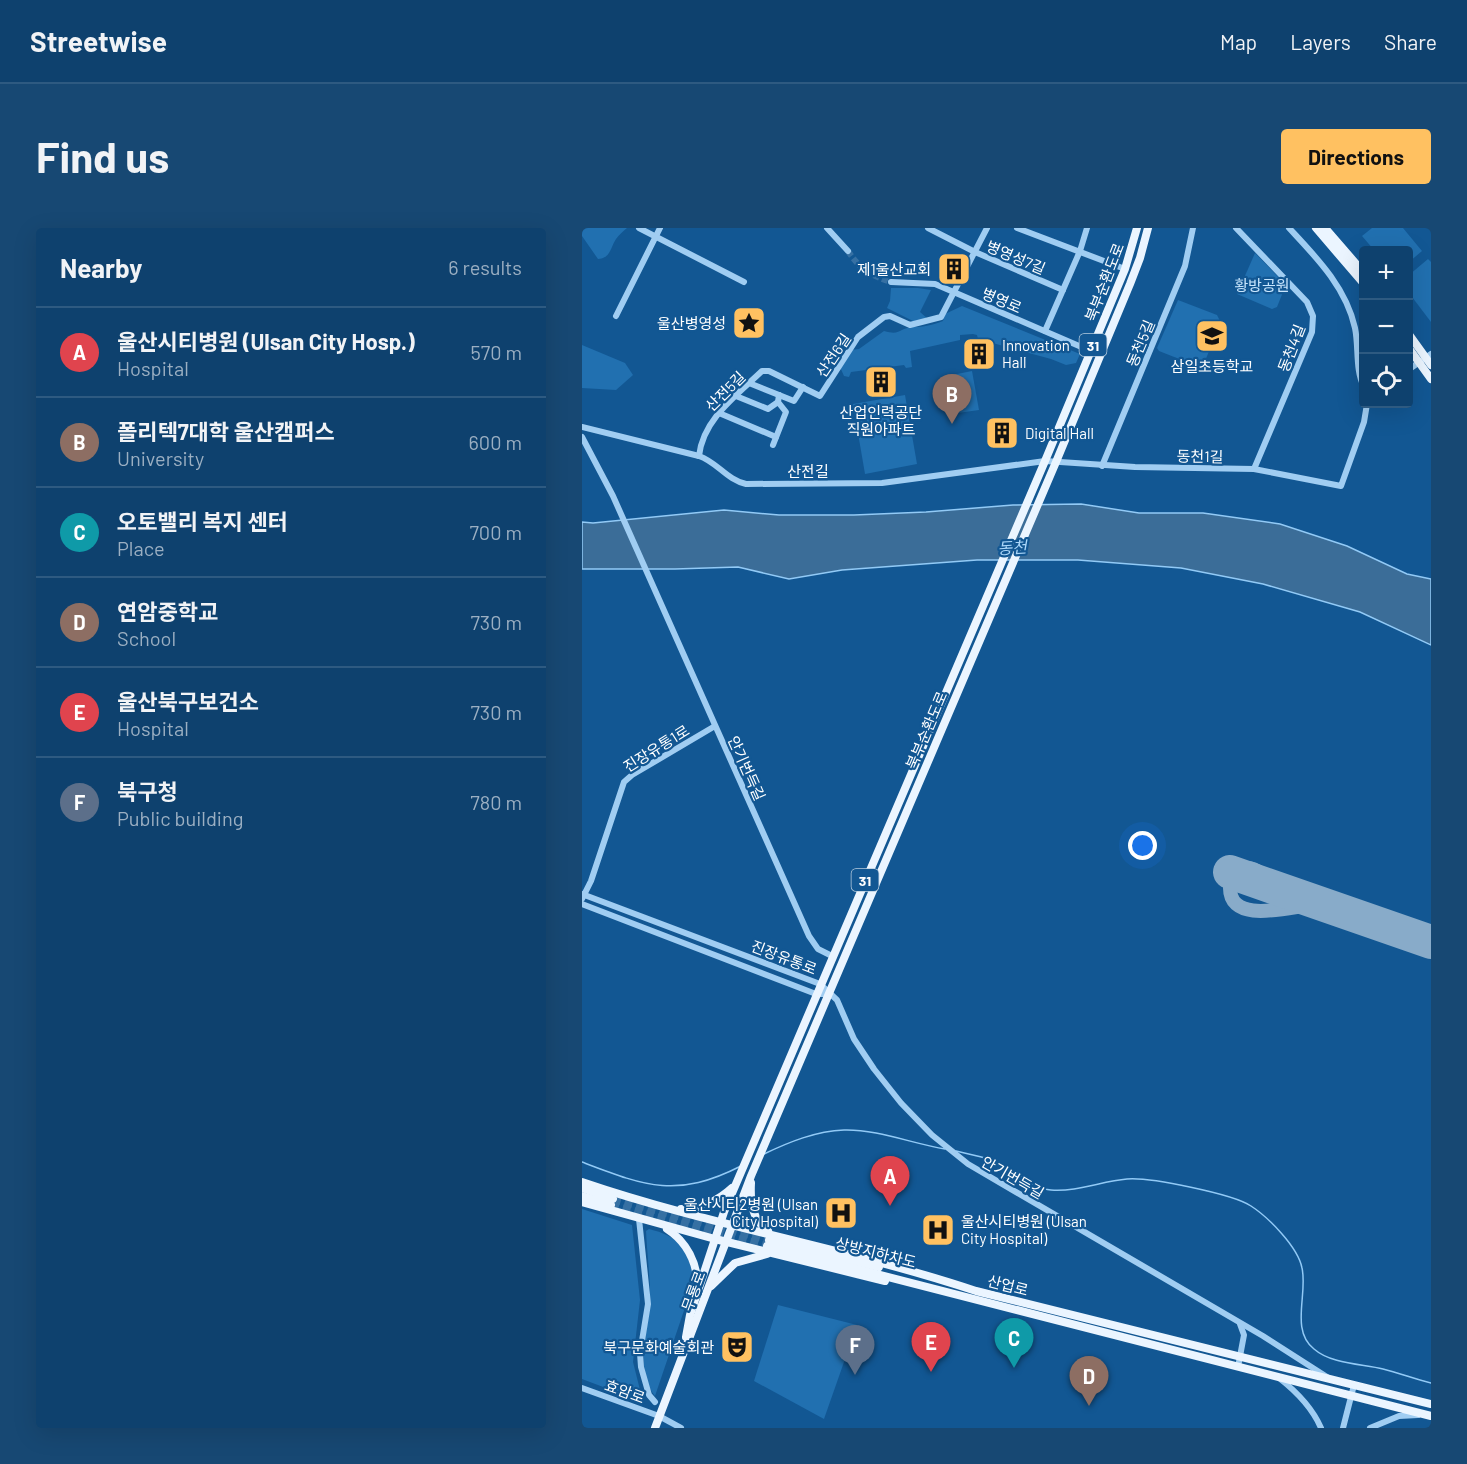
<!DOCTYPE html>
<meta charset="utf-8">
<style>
body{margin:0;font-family:Barlow,"Noto Sans KR",sans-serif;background:#174873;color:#f1f3f6}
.controls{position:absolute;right:18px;top:18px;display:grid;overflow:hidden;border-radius:6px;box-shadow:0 6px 24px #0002}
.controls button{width:54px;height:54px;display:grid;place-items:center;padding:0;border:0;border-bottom:2px solid #2e5a81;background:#0e416e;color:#f1f3f6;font:30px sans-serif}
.you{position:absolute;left:561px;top:618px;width:21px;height:21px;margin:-15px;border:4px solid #fff;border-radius:50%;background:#1a73e8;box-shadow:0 0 0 9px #1a73e833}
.badge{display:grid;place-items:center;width:39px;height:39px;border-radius:50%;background:#ffc161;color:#fff;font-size:20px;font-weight:700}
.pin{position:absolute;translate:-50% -50px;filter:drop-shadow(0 2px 3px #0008)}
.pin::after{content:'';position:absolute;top:32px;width:21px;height:18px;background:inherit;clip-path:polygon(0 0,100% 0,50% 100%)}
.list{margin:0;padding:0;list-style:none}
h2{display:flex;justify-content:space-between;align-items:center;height:78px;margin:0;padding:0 24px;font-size:26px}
h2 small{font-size:20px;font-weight:400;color:#9bafc2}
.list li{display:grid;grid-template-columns:39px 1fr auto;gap:18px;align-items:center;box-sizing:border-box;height:90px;padding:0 24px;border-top:2px solid #2e5a81}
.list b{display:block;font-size:22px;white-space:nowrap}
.list p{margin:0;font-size:20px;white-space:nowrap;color:#9bafc2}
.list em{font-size:20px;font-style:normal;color:#9bafc2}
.icon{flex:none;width:33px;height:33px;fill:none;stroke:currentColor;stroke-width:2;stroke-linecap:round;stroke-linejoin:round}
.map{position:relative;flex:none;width:849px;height:1200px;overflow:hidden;border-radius:6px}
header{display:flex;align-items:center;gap:36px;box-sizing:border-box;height:84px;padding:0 30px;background:#0e416e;border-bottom:2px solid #2e5a81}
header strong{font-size:28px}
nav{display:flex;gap:33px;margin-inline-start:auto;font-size:21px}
.intro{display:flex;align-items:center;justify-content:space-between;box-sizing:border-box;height:144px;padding:0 36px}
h1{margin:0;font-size:42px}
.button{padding:15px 27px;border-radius:6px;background:#ffc161;color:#111;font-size:21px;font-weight:700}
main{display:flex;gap:36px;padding:0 36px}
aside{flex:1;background:#0e416e;border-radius:6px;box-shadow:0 6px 24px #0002}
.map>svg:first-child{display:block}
.green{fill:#2170b0}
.water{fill:#3b6d98;stroke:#92caf6;stroke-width:1.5}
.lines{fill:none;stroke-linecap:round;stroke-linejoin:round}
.stream{stroke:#92caf6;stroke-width:1.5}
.taxiway{stroke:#88abc9;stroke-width:14}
.runway{stroke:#88abc9;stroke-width:34}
.minor-tunnel{stroke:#3670a3;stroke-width:6;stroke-dasharray:6 3;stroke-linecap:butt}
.major-tunnel{stroke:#3670a3;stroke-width:8;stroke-dasharray:8 4;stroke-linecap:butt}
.minor{stroke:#a0cdf2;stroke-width:6}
.major{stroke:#ebf5ff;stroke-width:8}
.labels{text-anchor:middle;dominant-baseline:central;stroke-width:4.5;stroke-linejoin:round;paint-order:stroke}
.shield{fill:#125793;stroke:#b8cddf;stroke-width:1.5}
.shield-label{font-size:14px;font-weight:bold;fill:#fff}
.street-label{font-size:15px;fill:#fff;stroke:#125793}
.poi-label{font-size:15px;fill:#fff;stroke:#125793;text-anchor:end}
.park-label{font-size:15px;fill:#c7e5fd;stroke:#125793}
.water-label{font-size:16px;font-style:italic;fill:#acd7f9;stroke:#125793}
</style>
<header>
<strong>Streetwise</strong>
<nav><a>Map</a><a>Layers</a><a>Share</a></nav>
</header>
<div class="intro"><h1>Find us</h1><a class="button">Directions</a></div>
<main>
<aside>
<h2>Nearby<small>6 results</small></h2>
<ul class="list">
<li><span class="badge" style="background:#e0444e">A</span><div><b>울산시티병원 (Ulsan City Hosp.)</b><p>Hospital</p></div><em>570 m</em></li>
<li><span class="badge" style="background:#8d6e63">B</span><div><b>폴리텍7대학 울산캠퍼스</b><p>University</p></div><em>600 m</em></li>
<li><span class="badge" style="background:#0f9aa8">C</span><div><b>오토밸리 복지 센터</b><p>Place</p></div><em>700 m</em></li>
<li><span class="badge" style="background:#8d6e63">D</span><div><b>연암중학교</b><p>School</p></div><em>730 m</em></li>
<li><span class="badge" style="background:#e0444e">E</span><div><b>울산북구보건소</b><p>Hospital</p></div><em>730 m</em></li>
<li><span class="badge" style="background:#5c6f8a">F</span><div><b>북구청</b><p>Public building</p></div><em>780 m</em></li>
</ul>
</aside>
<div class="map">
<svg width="849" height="1200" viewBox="0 0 849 1200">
<rect width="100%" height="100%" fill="#125793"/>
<!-- green -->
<g class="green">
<path d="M0 0H45C41 3 37 7 34 11 28 20 29 30 16 31L0 8Z"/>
<path d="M790 0H821L840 23 827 34 826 22H792L780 8Z"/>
<path d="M673 25 701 54 703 59 695 79 690 81 655 66Z"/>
<path d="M846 31 849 34V94L827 65V47Z"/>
<path d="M309 60H336L349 62 338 84 347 92 335 95 305 80 308 73Z"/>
<path d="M596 72 635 87 639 95 620 140 577 123 575 120Z"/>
<path d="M380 78 498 126 494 135 484 137 469 131 396 111 395 107 391 106 378 107V112L328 123 330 139 324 140 322 137 269 144 267 149 262 148 258 139 269 122 277 121 302 103C319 108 317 100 331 99 342 99 350 97 361 93L363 86Z"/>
<path d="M0 117 43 135 51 147 34 162 0 160Z"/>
<path d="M390 143 397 182 376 185 370 147Z"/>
<path d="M323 167 335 236 283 246 271 176Z"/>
<path d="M0 981 50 997 58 1072 51 1134 61 1174 0 1151Z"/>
<path d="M67 1001C99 1009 106 1021 112 1053L73 1168C51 1140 68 1100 68 1068 68 1047 65 1025 64 1003Z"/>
<path d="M196 1077 275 1097 242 1191 172 1153Z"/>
</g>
<!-- water -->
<path class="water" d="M499 276 557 285H621L698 296 765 318 825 346 849 351V417L778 384 681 356 599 340 496 332H395L260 342 207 351 156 339 93 341H0V294L11 295 142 282 197 287H272L344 284 431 277Z"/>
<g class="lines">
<!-- stream -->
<g class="stream">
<path d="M374 923C392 927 409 930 425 940 439 947 453 961 469 962 495 964 520 953 545 951 568 949 651 966 669 978 686 989 716 1019 720 1040 726 1066 708 1102 732 1121 749 1136 780 1136 801 1141 817 1145 833 1151 849 1155"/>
<path d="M182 926C207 914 234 903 262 902 294 901 332 916 363 921"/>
<path d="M0 934C63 958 94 971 159 938"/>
</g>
<!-- taxiway -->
<path class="taxiway" d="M718 668C710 664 701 661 693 656 681 648 671 634 657 643 651 647 648 652 648 659 647 697 707 679 728 677 738 677 746 679 755 681"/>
<!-- runway -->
<path class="runway" d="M648 644 849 714"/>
<!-- minor-tunnel -->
<path class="minor-tunnel" d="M266 23C277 40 289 48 309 54"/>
<!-- major-tunnel -->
<g class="major-tunnel">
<path d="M31 971 187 1012"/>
<path d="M29 977 185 1018"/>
</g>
<!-- minor -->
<g class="minor">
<path d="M57 0 162 54"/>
<path d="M245 0 266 23"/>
<path d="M346 0 393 24 481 62"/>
<path d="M435 0 543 41"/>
<path d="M654 0 725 74 731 88 730 104 672 241"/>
<path d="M707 0C734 29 764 59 773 100 777 119 773 142 782 159"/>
<path d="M309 54 353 56 518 127"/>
<path d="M34 88 78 0"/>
<path d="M463 103 498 23 505 0"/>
<path d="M826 142 849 126"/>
<path d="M167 155 212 173 221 159"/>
<path d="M154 168 186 181 196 174"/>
<path d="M137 185 194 209"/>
<path d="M0 199 117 228C135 234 145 252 164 256L300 255 463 233 553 239 672 241 759 258 782 194 785 176"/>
<path d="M0 209 31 268 227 708 236 721 250 728"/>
<path d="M191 217 204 184 196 174 197 167"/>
<path d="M117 228C121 191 155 167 180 143H187L238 168 276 109 302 89 308 88 328 97 359 89 405 0"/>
<path d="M520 238 603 38 611 0"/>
<path d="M0 666 238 756 255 772 272 811 292 841 319 875 350 907 386 936 681 1108 745 1149"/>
<path d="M0 671 9 653 42 554 50 547 133 498"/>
<path d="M0 676 234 766H247"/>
<path d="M57 991 66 1076 58 1125 59 1139 67 1167 73 1174"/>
<path d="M656 1139 662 1107 658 1096"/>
<path d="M697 1150C715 1164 730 1179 739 1200"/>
<path d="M0 1160 77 1188 99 1200"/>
<path d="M761 1200 772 1157"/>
<path d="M788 1200 817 1188 836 1187"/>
</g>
<!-- major -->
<g class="major">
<path d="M734 0 782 56"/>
<path d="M743 0 782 45"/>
<path d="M826 105 849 137"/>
<path d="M826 119 849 151"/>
<path d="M0 954C129 998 265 1020 394 1063L849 1176"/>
<path d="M169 955C168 974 170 992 186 1003"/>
<path d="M0 960 31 971"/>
<path d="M0 968 29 977"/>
<path d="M0 974 133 1011 303 1053"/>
<path d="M99 981C118 982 137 972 150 960"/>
<path d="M85 1001C105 1014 115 1035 116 1059"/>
<path d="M187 1012 297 1039"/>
<path d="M185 1018 849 1188"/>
<path d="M129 1058 153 1035 185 1026"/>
<path d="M104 1109 108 1087 142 984 463 233 543 41 555 0"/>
<path d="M73 1200 169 948 474 234 548 56 558 30 566 0"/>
</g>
</g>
<!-- icons -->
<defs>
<symbol id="building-square" viewBox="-11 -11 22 22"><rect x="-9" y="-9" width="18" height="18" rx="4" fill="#ffc161" stroke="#125793"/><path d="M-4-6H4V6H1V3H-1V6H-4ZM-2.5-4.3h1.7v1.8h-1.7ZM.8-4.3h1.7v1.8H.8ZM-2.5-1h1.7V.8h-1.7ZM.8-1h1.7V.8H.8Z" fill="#111"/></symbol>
<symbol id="sight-square" viewBox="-11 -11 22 22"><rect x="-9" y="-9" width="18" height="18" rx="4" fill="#ffc161" stroke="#125793"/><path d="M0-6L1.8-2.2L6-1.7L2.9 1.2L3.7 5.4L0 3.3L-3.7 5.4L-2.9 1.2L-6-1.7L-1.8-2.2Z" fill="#111"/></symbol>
<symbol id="school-square" viewBox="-11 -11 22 22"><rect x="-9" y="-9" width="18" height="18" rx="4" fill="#ffc161" stroke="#125793"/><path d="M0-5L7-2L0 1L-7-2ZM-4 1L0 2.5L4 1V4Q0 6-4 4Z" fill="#111"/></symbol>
<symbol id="hospital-square" viewBox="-11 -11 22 22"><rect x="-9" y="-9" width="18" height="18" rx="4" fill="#ffc161" stroke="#125793"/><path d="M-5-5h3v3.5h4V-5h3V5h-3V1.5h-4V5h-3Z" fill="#111"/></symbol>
<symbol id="theatre-square" viewBox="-11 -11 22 22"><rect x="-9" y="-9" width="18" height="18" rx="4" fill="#ffc161" stroke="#125793"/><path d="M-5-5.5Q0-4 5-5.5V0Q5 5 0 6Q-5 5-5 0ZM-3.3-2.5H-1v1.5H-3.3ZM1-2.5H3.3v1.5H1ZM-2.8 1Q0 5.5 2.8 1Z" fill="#111"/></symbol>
</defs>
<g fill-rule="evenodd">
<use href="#building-square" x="353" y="22" width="38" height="38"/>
<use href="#sight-square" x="148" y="76" width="38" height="38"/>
<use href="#school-square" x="611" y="89" width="38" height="38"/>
<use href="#building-square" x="378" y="107" width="38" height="38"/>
<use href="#building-square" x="280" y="135" width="38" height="38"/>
<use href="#building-square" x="401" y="186" width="38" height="38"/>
<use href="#hospital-square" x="240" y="966" width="38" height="38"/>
<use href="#hospital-square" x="337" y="983" width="38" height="38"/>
<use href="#theatre-square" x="136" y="1100" width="38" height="38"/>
</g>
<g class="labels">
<!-- shield labels -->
<g class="shield">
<rect x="497.5" y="106" width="27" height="22" rx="4.5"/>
<rect x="269.5" y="641" width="27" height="22" rx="4.5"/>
</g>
<g class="shield-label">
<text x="511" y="117">31</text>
<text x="283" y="652">31</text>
</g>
<!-- street labels -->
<g class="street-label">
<text transform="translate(434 29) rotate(23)">병영성7길</text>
<text transform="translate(522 54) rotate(-69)">북부순환도로</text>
<text transform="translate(420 72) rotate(23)">병영로</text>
<text transform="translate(558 115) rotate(-67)">동천5길</text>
<text transform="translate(709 120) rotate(-69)">동천4길</text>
<text transform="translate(251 127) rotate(-56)">산전6길</text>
<text transform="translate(143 163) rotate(-45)">산전5길</text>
<text transform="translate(618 228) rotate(1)">동천1길</text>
<text x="226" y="243">산전길</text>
<text transform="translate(344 502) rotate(-67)">북부순환도로</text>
<text transform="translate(74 520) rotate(-32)">진장유통1로</text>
<text transform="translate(165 540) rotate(66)">안기번득길</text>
<text transform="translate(202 729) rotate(21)">진장유통로</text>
<text transform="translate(431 949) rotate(30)">안기번득길</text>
<text transform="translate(294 1024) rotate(14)">상방지하차도</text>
<text transform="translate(426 1057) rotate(14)">산업로</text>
<text transform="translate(111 1063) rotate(-70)">무룡로</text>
<text transform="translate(43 1163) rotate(20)">효암로</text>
</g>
<!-- poi labels -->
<g class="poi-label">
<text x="349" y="41">제1울산교회</text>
<text x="144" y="95">울산병영성</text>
<text x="420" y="117" text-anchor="start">Innovation<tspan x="420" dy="17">Hall</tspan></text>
<text x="630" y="138" text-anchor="middle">삼일초등학교</text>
<text x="299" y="184" text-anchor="middle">산업인력공단<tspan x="299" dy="17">직원아파트</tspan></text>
<text x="443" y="205" text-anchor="start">Digital Hall</text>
<text x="236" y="976">울산시티2병원 (Ulsan<tspan x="236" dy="17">City Hospital)</tspan></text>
<text x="379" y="993" text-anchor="start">울산시티병원 (Ulsan<tspan x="379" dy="17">City Hospital)</tspan></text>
<text x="132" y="1119">북구문화예술회관</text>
</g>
<!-- park labels -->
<g class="park-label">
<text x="680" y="57">황방공원</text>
</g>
<!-- water labels -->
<g class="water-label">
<text transform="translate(430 319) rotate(-4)">동천</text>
</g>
</g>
</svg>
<div class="controls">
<button>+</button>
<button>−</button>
<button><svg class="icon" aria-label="locate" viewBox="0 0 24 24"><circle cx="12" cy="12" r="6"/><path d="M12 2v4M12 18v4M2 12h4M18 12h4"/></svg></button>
</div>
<div class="you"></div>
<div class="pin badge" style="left:308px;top:978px;background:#e0444e">A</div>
<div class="pin badge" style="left:370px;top:196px;background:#8d6e63">B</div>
<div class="pin badge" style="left:432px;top:1140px;background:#0f9aa8">C</div>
<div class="pin badge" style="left:507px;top:1178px;background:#8d6e63">D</div>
<div class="pin badge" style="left:349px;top:1144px;background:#e0444e">E</div>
<div class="pin badge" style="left:273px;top:1147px;background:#5c6f8a">F</div>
</div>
</main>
